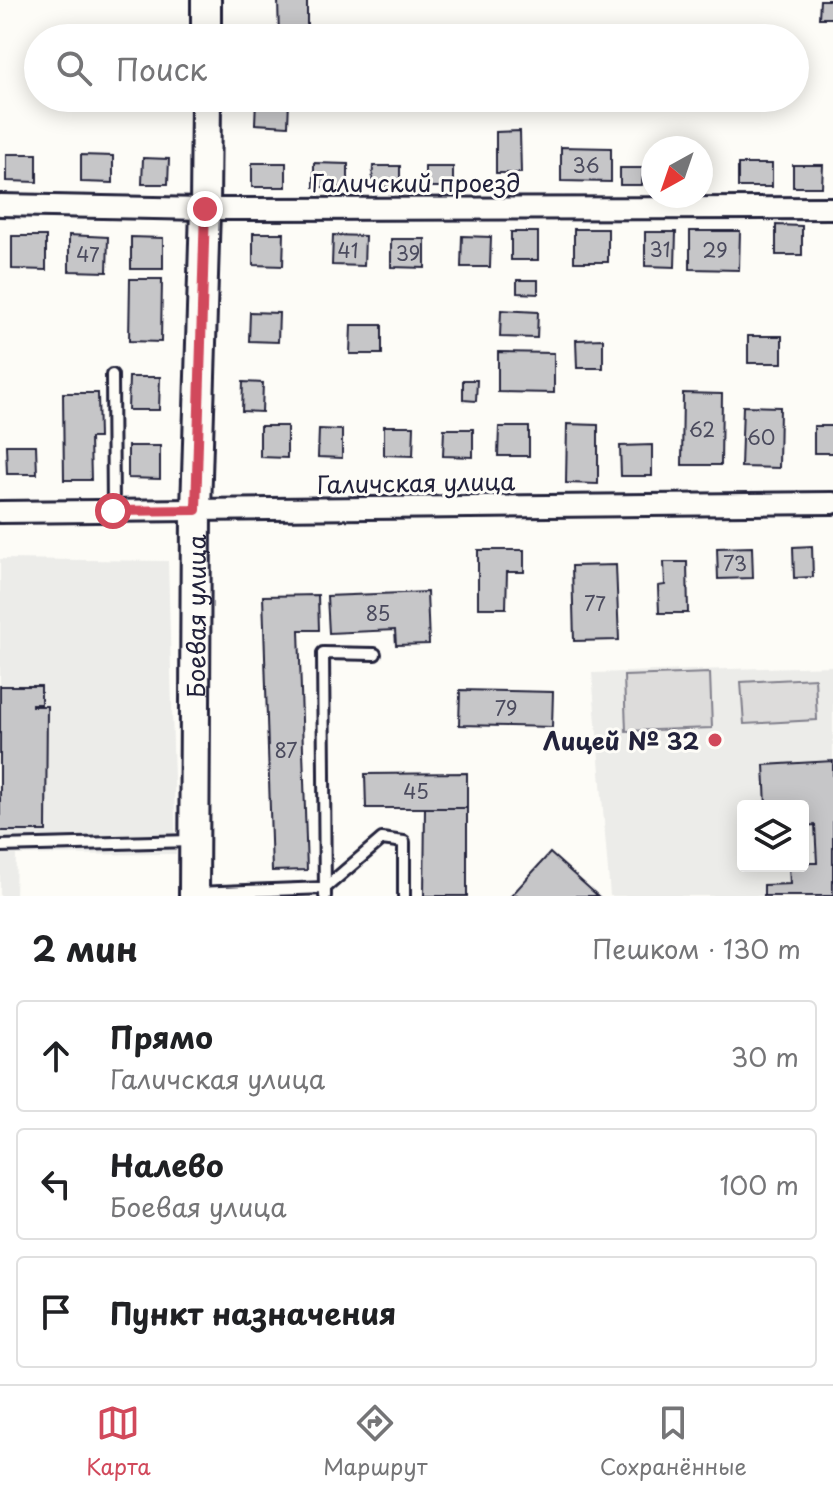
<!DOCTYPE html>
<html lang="ru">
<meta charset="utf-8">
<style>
body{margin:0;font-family:"Playpen Sans",sans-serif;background:#f6f6f6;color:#202124}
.controls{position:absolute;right:24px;bottom:24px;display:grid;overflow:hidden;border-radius:8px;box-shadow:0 4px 20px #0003}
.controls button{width:72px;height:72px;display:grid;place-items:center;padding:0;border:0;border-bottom:2px solid #e0e0e0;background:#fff;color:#202124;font:40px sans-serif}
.compass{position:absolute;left:641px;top:136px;width:72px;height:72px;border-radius:50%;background:#fff;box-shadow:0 4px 20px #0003;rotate:220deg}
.stop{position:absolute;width:24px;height:24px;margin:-18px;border:6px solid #d1495b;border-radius:50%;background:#fff}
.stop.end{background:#d1495b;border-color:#fff;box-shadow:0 2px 8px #0008}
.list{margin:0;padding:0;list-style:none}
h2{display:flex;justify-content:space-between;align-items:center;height:104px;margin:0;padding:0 32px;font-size:34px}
h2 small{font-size:26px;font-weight:400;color:#757577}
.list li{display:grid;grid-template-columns:52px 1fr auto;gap:24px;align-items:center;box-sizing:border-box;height:112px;margin:0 16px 16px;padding:0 16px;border:2px solid #e0e0e0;border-radius:8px}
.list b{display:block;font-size:30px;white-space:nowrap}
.list p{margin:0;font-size:26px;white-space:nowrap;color:#757577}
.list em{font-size:26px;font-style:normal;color:#757577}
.icon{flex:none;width:44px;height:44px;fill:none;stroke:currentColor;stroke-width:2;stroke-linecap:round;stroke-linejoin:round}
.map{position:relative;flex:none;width:833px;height:896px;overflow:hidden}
.search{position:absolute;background:#fff;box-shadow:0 4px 20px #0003;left:24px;right:24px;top:24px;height:88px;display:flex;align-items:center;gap:20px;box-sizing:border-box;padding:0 28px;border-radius:44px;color:#757577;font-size:30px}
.sheet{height:488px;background:#fff}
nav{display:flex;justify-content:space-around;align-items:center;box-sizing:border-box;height:112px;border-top:2px solid #e0e0e0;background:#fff;font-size:22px;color:#757577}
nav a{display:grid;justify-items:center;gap:4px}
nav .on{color:#d1495b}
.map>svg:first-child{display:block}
.built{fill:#ecece9;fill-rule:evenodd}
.green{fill:#dddcdb;stroke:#807f8b;stroke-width:2}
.building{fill:#c6c6c8;stroke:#22223b;stroke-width:2}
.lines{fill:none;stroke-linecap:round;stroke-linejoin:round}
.lane-casing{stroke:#22223b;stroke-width:16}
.street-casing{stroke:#22223b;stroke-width:26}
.secondary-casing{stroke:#22223b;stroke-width:34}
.lane{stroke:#fdfcf7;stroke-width:10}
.street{stroke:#fdfcf7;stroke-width:20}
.secondary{stroke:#fdfcf7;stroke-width:28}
.route{stroke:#d1495b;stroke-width:10}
.poi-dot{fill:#d1495b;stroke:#fdfcf7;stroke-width:3}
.labels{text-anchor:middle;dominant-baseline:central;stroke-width:6;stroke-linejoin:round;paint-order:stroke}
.number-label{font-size:20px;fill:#4b4b5e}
.street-label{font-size:24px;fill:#22223b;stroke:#fdfcf7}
.poi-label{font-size:24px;font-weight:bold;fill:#22223b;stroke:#fdfcf7;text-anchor:end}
</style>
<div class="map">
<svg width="833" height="896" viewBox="0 0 833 896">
<rect width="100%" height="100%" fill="#fdfcf7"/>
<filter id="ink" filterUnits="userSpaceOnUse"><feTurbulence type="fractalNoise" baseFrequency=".0125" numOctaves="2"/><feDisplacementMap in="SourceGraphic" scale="16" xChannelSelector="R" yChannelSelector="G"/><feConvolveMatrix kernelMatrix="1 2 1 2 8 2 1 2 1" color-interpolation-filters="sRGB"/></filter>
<g filter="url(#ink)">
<!-- built -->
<g class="built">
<path d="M0 559 168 561 176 854 16 855 15 896H0Z"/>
<path d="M833 666V896H610L592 673ZM743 806H803V866H743Z"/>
</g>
<!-- green -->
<g class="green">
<path d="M710 673 712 728 626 731 624 676Z"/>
<path d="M815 678 817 720 744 724 741 682Z"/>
</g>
<!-- building -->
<g class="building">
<path d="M278 0H307V36L279 37Z"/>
<path d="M820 0H833V18H819Z"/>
<path d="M256 99 289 100 288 126 255 124Z"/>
<path d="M520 131 521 173H496V132Z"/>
<path d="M561 147 611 148V182L561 181Z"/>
<path d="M7 154H37V182L7 181Z"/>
<path d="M81 155 113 156V183L81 182Z"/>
<path d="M143 158 169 159 168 184H142Z"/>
<rect x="252" y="163" width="34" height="24"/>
<path d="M314 163 348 164V187H314Z"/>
<rect x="738" y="164" width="34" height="23"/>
<path d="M793 165H823L822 187H793Z"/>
<path d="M373 166H400V187H372Z"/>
<rect x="425" y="167" width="28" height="20"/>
<path d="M620 168H643L642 185H620Z"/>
<path d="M776 225 802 226V255H776Z"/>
<rect x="574" y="229" width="34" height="33"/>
<path d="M690 231H740L739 270 690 269Z"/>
<rect x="511" y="232" width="27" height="28"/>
<path d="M645 232H676L675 267 645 266Z"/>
<path d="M253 233H284L283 266 253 265Z"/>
<path d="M69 235 108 237 107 272 69 271Z"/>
<path d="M333 235 365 236 364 266 332 265Z"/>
<path d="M12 236H46V270L12 269Z"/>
<path d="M462 236 491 237 490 267H461Z"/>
<path d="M131 237 163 238V269H131Z"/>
<path d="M391 239H425V268L391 267Z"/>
<path d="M130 279H162L161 342 129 341Z"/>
<path d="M517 280H538V294L517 293Z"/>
<path d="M501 310 538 312 537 338 500 337Z"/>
<path d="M250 312 279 313 278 342 249 341Z"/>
<path d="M351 325H382V354H350Z"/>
<rect x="748" y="336" width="34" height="27"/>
<path d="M603 339V368H577L576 340Z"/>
<path d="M498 352 554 353V393L498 392Z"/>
<path d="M129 377H160L159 410H128Z"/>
<path d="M463 380H477L476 401 463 400Z"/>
<path d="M243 382 263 383 262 412 242 411Z"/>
<path d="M63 393H98L99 438H90L91 480H64Z"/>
<path d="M683 393 722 394 721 465H682Z"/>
<path d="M743 406 780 407 779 468 741 467Z"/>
<path d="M567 424 598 425V484L566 483Z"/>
<path d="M260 426H287V458L260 457Z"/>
<path d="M384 426H414L413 456 384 455Z"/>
<rect x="814" y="426" width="19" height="27"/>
<path d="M499 427H529V456H498Z"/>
<path d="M319 429 342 430V458L318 457Z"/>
<path d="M444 429H473V457L443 456Z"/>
<path d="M6 445H36L37 474H7Z"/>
<path d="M652 445V476H621L620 446Z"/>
<path d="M128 446H160V479L128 478Z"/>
<path d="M812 546 813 577 794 578 793 547Z"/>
<path d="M752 547 753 578 718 579 717 548Z"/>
<path d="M478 550H524V572H507L506 608H478Z"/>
<path d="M664 562H687L688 613H659L658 586 665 585Z"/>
<path d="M616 565 619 640 574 641 572 566Z"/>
<path d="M427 592 429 644 396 645 395 630 329 633 327 596Z"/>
<path d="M318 595 319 630H299L307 870 272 871 263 596Z"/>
<path d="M0 686H41V704H32V706H47L46 831H0Z"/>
<path d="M460 690 553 692 552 727 459 725Z"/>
<path d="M833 761V896H764V885L790 884 789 866H803V863H817L815 825 803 826V806H766L764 765Z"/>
<path d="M467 773V808H366L365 774Z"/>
<path d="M425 808H467V896H424Z"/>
<path d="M550 853 598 896H511Z"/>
</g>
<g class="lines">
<defs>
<g id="lane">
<path d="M112 375 113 511"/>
<path d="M0 846 192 841"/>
<path d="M196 893 325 888 382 839 404 842V896"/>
<path d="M325 896 323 653 375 654"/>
</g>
<g id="street">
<path d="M0 205 205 209 833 208"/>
<path d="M0 512 833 503"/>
</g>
<g id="secondary">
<path d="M206 38V0"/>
<path id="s1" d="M194 896 196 510 205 209 206 98"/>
</g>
</defs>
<!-- lane casing -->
<use href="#lane" class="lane-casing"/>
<!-- street casing -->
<use href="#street" class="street-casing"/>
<!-- secondary casing -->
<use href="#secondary" class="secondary-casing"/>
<!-- lane -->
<use href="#lane" class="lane"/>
<!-- street -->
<use href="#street" class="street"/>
<!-- secondary -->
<use href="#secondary" class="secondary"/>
</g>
</g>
<g class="lines" filter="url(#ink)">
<!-- route -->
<path class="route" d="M113 511 196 510 205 209"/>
</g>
<!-- markers -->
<circle class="poi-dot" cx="715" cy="740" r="8"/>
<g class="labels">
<!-- number labels -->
<g class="number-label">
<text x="586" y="165">36</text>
<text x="660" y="249">31</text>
<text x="348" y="250">41</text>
<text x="715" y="250">29</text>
<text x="408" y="253">39</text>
<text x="88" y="254">47</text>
<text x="702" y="429">62</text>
<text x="761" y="437">60</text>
<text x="735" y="563">73</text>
<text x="595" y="603">77</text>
<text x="378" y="613">85</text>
<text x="506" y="708">79</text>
<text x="286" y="750">87</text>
<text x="416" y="791">45</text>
</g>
<!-- street labels -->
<g class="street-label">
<text x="416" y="182">Галичский проезд</text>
<text transform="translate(416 482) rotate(-1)">Галичская улица</text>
<text stroke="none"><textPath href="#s1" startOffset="280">Боевая улица</textPath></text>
</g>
<!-- poi labels -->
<g class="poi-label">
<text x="699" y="740">Лицей № 32</text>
</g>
</g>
</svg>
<div class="controls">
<button><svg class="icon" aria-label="layers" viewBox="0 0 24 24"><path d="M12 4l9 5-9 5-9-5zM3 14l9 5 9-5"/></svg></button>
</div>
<svg class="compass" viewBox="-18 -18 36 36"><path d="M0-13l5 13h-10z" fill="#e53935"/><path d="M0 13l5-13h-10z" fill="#757577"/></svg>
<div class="stop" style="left:113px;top:511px"></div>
<div class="stop end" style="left:205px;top:209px"></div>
<div class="search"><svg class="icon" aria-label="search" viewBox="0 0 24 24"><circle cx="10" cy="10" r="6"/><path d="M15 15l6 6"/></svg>Поиск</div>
</div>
<section class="sheet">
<h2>2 мин<small>Пешком · 130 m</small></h2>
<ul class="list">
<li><svg class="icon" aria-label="ahead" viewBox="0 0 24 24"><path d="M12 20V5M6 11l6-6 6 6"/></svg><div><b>Прямо</b><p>Галичская улица</p></div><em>30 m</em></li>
<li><svg class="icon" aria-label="left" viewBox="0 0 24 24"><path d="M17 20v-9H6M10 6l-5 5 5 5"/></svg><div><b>Налево</b><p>Боевая улица</p></div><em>100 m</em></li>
<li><svg class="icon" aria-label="arrive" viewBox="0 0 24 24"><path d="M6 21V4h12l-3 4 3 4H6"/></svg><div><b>Пункт назначения</b></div></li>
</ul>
</section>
<nav>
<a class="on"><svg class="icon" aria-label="map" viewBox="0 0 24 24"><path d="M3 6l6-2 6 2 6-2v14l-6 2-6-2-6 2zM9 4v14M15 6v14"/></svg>Карта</a>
<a><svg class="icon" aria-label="directions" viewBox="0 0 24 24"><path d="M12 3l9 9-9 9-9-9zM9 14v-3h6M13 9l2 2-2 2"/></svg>Маршрут</a>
<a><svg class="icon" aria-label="saved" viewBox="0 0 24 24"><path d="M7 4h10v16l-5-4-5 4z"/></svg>Сохранённые</a>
</nav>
